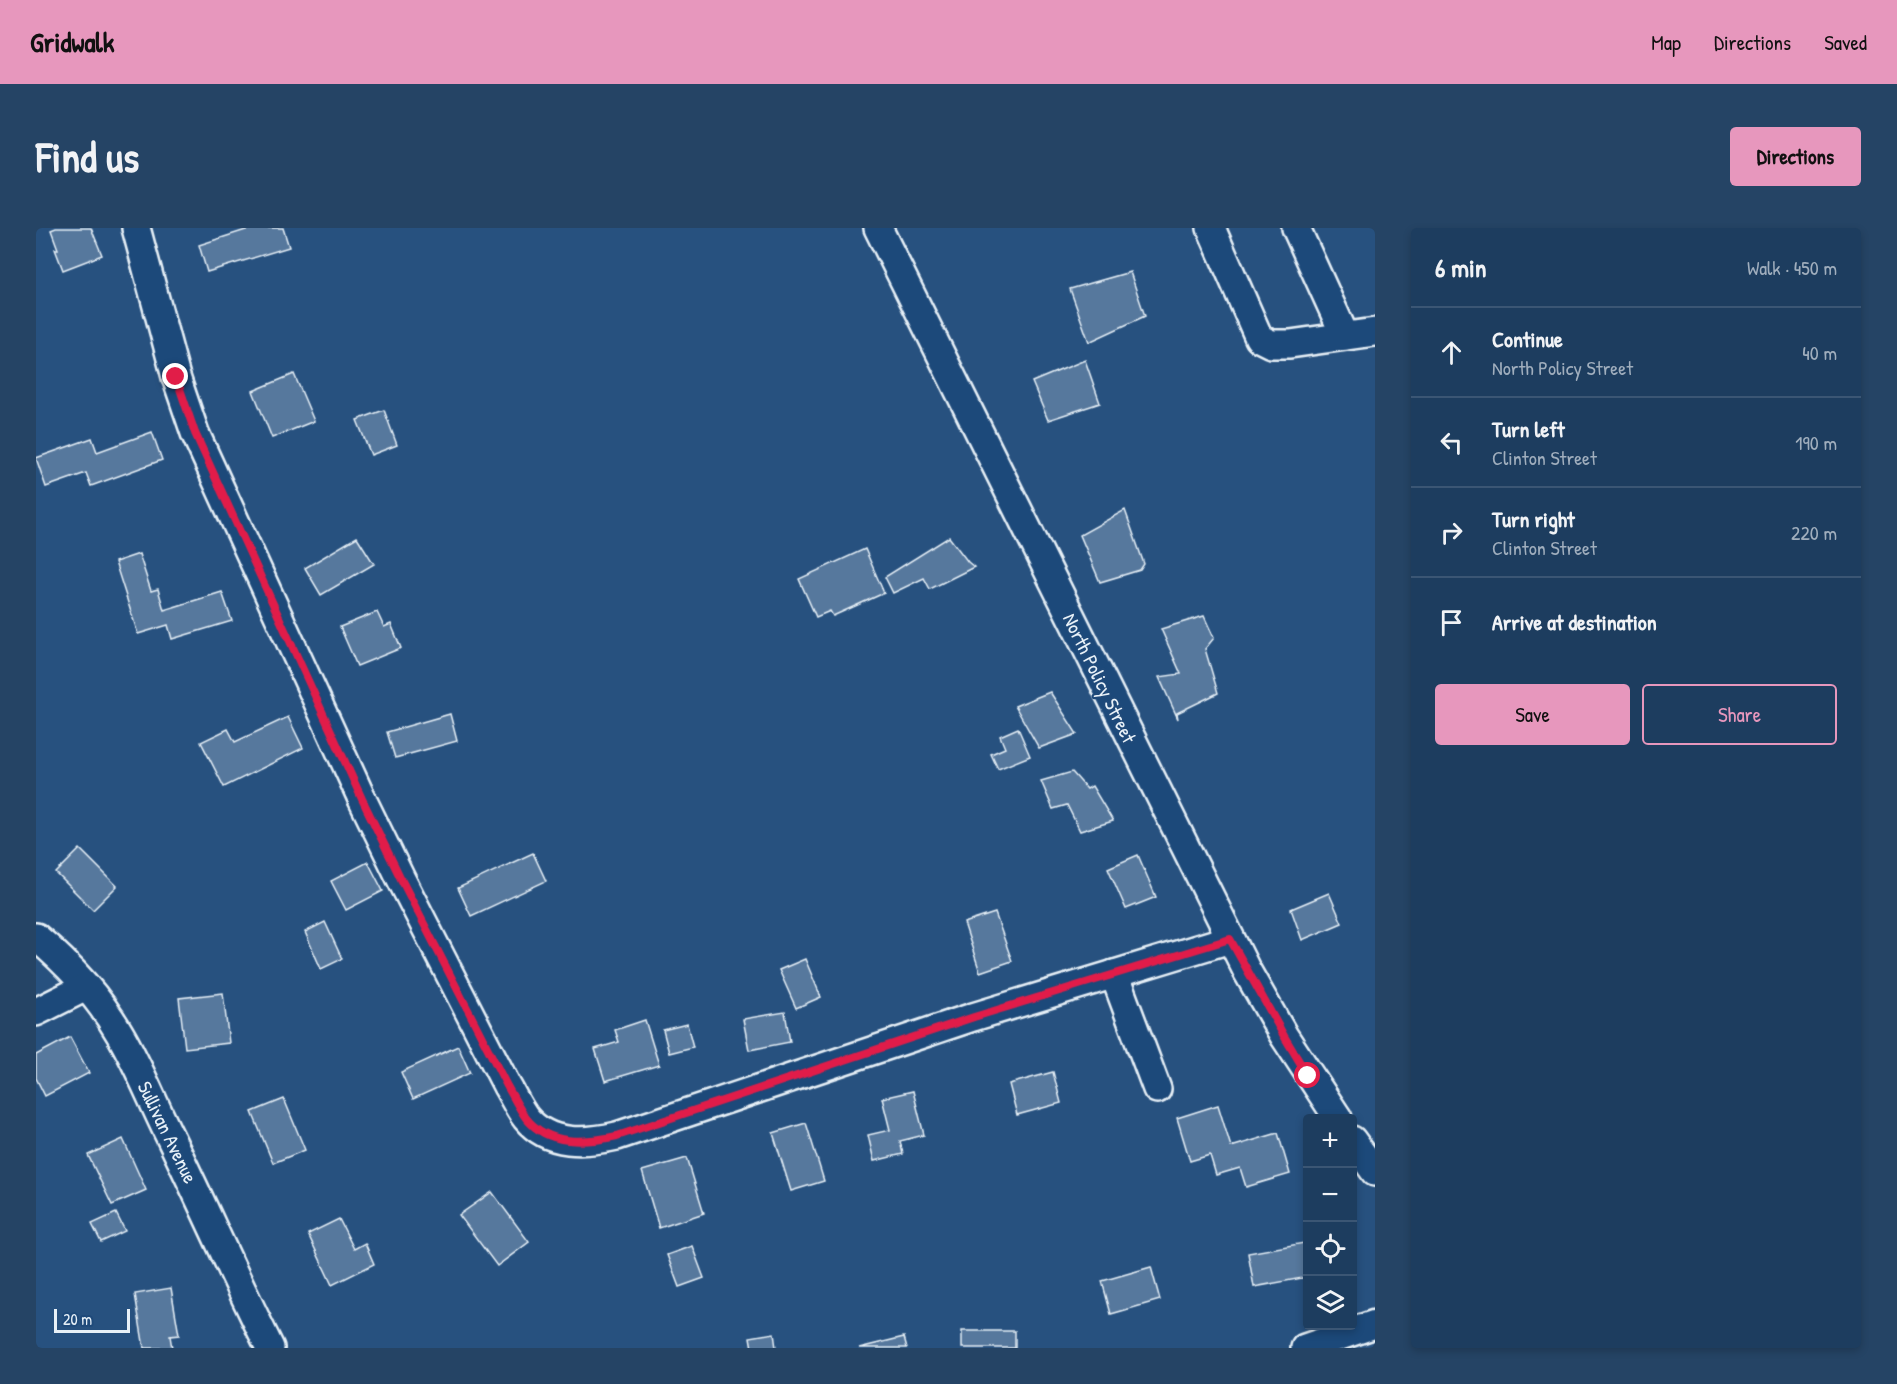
<!DOCTYPE html>
<meta charset="utf-8">
<style>
body{margin:0;font-family:"Patrick Hand",sans-serif;background:#254465;color:#f1f3f6}
.controls{position:absolute;right:18px;bottom:18px;display:grid;overflow:hidden;border-radius:6px;box-shadow:0 3px 9px #0003}
.controls button{width:54px;height:54px;display:grid;place-items:center;padding:0;border:0;border-bottom:2px solid #3b5674;background:#1d3d5f;color:#f1f3f6;font:30px sans-serif}
.scale{position:absolute;left:18px;bottom:15px;width:76px;box-sizing:border-box;padding-left:6px;border:3px solid #e8f1f8;border-top:0;font-size:16px;line-height:21px;white-space:nowrap;color:#e8f1f8;-webkit-text-stroke:4px #1f4a7a;paint-order:stroke}
.stop{position:absolute;width:18px;height:18px;margin:-14px;border:4px solid #e11d48;border-radius:50%;background:#fff}
.stop.end{background:#e11d48;border-color:#fff;box-shadow:0 2px 6px #0008}
.list{margin:0;padding:0;list-style:none}
h2{display:flex;justify-content:space-between;align-items:center;height:78px;margin:0;padding:0 24px;font-size:26px}
h2 small{font-size:20px;font-weight:400;color:#a0aebd}
.list li{display:grid;grid-template-columns:39px 1fr auto;gap:18px;align-items:center;box-sizing:border-box;height:90px;padding:0 24px;border-top:2px solid #3b5674}
.list b{display:block;font-size:22px;white-space:nowrap}
.list p{margin:0;font-size:20px;white-space:nowrap;color:#a0aebd}
.list em{font-size:20px;font-style:normal;color:#a0aebd}
.actions{display:flex;gap:12px;padding:18px 24px}
.actions a{flex:1;padding:14px 0;border:2px solid #e797bd;border-radius:6px;text-align:center;font-size:21px;color:#e797bd}
.actions .main{background:#e797bd;color:#111}
.icon{flex:none;width:33px;height:33px;fill:none;stroke:currentColor;stroke-width:2;stroke-linecap:round;stroke-linejoin:round}
.map{position:relative;flex:none;width:1339px;height:1120px;overflow:hidden;border-radius:6px}
header{display:flex;align-items:center;gap:36px;box-sizing:border-box;height:84px;padding:0 30px;background:#e797bd;color:#111}
header strong{font-size:28px}
nav{display:flex;gap:33px;margin-inline-start:auto;font-size:21px}
.intro{display:flex;align-items:center;justify-content:space-between;box-sizing:border-box;height:144px;padding:0 36px}
h1{margin:0;font-size:42px}
.button{padding:15px 27px;border-radius:6px;background:#e797bd;color:#111;font-size:21px;font-weight:700}
main{display:flex;gap:36px;padding:0 36px}
aside{flex:1;background:#1d3d5f;border-radius:6px;box-shadow:0 3px 9px #0003}
.map>svg:first-child{display:block}
.building{fill:#57789d;stroke:#e8f1f8;stroke-width:1.5}
.lines{fill:none;stroke-linecap:round;stroke-linejoin:round}
.minor-casing{stroke:#e8f1f8;stroke-width:32}
.minor{stroke:#1f4a7a;stroke-width:27}
.route{stroke:#e11d48;stroke-width:8}
.labels{text-anchor:middle;dominant-baseline:central;stroke-width:4.5;stroke-linejoin:round;paint-order:stroke}
.street-label{font-size:20px;fill:#e8f1f8;stroke:#1f4a7a}
</style>
<header>
<strong>Gridwalk</strong>
<nav><a>Map</a><a>Directions</a><a>Saved</a></nav>
</header>
<div class="intro"><h1>Find us</h1><a class="button">Directions</a></div>
<main>
<div class="map">
<svg width="1339" height="1120" viewBox="0 0 1339 1120">
<rect width="100%" height="100%" fill="#27517f"/>
<filter id="ink" filterUnits="userSpaceOnUse"><feTurbulence type="fractalNoise" baseFrequency=".0167" numOctaves="2"/><feDisplacementMap in="SourceGraphic" scale="12" xChannelSelector="R" yChannelSelector="G"/><feConvolveMatrix kernelMatrix="1 2 1 2 8 2 1 2 1" color-interpolation-filters="sRGB"/></filter>
<g filter="url(#ink)">
<!-- building -->
<g class="building">
<path d="M20 0H55L66 27 27 42 19 21H22L15 2Z"/>
<path d="M216 0H247L253 19 171 44 163 17Z"/>
<path d="M1094 44 1109 88 1053 114 1034 61Z"/>
<path d="M1049 132 1064 175 1012 192 996 154Z"/>
<path d="M258 146 278 193 236 210 217 163Z"/>
<path d="M348 182 361 217 335 227 321 192Z"/>
<path d="M116 204 126 232 55 258 50 245 10 259 0 230 56 210 61 224Z"/>
<path d="M1089 282 1108 336 1104 342 1064 354 1044 307Z"/>
<path d="M321 309 338 336 285 367 269 340Z"/>
<path d="M913 309 932 334 938 339 894 361 888 350 857 365 849 349Z"/>
<path d="M829 321 848 365 797 388 794 383 780 389 763 351Z"/>
<path d="M103 326 115 363 122 361 128 382 186 364 196 393 136 411 132 397 102 406 79 334Z"/>
<path d="M341 384 348 399 355 396 365 420 321 438 304 399Z"/>
<path d="M1168 388 1178 410 1169 421 1182 465 1141 485 1142 491 1123 449 1145 446 1125 401Z"/>
<path d="M1014 464 1041 506 1003 520 979 478Z"/>
<path d="M414 486 421 513 359 530 351 504Z"/>
<path d="M252 489 267 520 188 559 165 514 192 501 199 514Z"/>
<path d="M982 500 994 528 962 541 955 526 969 520 964 508Z"/>
<path d="M1036 544 1051 561 1056 558 1077 593 1044 603 1031 577 1017 581 1005 553Z"/>
<path d="M44 621 81 658 57 682 20 645Z"/>
<path d="M497 625 510 653 435 688 422 660Z"/>
<path d="M1102 627 1120 669 1090 681 1072 640Z"/>
<path d="M332 634 347 663 310 682 295 653Z"/>
<path d="M1293 665 1306 695 1266 712 1255 681Z"/>
<path d="M959 685 976 733 944 744 928 695Z"/>
<path d="M289 694 306 731 285 741 269 704Z"/>
<path d="M769 731 785 769 760 780 743 742Z"/>
<path d="M187 765 193 815 149 820 143 770Z"/>
<path d="M749 784 754 814 713 822 707 791Z"/>
<path d="M609 792 623 837 569 853 559 821 583 814 579 802Z"/>
<path d="M651 796 657 819 633 825 627 802Z"/>
<path d="M34 809 53 845 9 868 0 850V827Z"/>
<path d="M422 818 434 845 377 871 365 844Z"/>
<path d="M1017 844 1025 875 981 887 973 856Z"/>
<path d="M877 863 888 907 864 913 867 926 838 933 832 907 854 902 846 870Z"/>
<path d="M248 871 269 922 237 935 216 884Z"/>
<path d="M1182 877 1195 919 1242 905 1254 946 1210 959 1204 940 1180 947 1174 927 1154 933 1141 890Z"/>
<path d="M770 895 788 953 755 963 737 905Z"/>
<path d="M87 911 110 962 76 977 52 927Z"/>
<path d="M651 930 668 985 623 1000 606 943Z"/>
<path d="M456 964 493 1014 461 1038 423 987Z"/>
<path d="M80 985 89 1003 65 1014 56 996Z"/>
<path d="M303 991 318 1021 329 1015 338 1036 296 1057 272 1006Z"/>
<path d="M1268 1015 1272 1033V1049L1218 1059 1212 1025Z"/>
<path d="M656 1018 668 1050 643 1059 631 1027Z"/>
<path d="M1115 1039 1124 1072 1075 1086 1066 1053Z"/>
<path d="M135 1060 143 1107 134 1108 136 1120H108L99 1066Z"/>
<rect x="926" y="1103" width="53" height="17"/>
<path d="M738 1105 740 1120H716L714 1109Z"/>
<path d="M868 1109 871 1120H823Z"/>
</g>
<g class="lines">
<defs>
<g id="minor">
<path d="M100 0 140 149 159 205 326 571 365 651 471 858C477 868 483 881 490 890 513 918 550 915 581 908L937 789 1194 711"/>
<path d="M842 0 1211 743 1248 808 1302 890"/>
<path d="M1175 0 1223 110 1235 116H1254L1339 104"/>
<path d="M1260 0 1309 108"/>
<path d="M0 709C32 736 63 769 84 806 103 838 117 875 134 909 168 979 199 1050 234 1120"/>
<path d="M1078 746 1121 861"/>
<path d="M0 784 50 759"/>
<path d="M1316 912 1339 944"/>
<path d="M1269 1120 1339 1096"/>
</g>
</defs>
<!-- minor casing -->
<use href="#minor" class="minor-casing"/>
<!-- minor -->
<use href="#minor" class="minor"/>
</g>
</g>
<g class="lines" filter="url(#ink)">
<!-- route -->
<path class="route" d="M140 149 159 205 326 571 365 651 471 858C477 868 483 881 490 890 512 918 550 915 581 908L938 789 1194 711 1248 808 1272 848"/>
</g>
<g class="labels">
<!-- street labels -->
<g class="street-label">
<text transform="translate(1064 450) rotate(64)">North Policy Street</text>
<text transform="translate(132 904) rotate(64)">Sullivan Avenue</text>
</g>
</g>
</svg>
<div class="controls">
<button>+</button>
<button>−</button>
<button><svg class="icon" aria-label="locate" viewBox="0 0 24 24"><circle cx="12" cy="12" r="6"/><path d="M12 2v4M12 18v4M2 12h4M18 12h4"/></svg></button>
<button><svg class="icon" aria-label="layers" viewBox="0 0 24 24"><path d="M12 4l9 5-9 5-9-5zM3 14l9 5 9-5"/></svg></button>
</div>
<div class="scale">20 m</div>
<div class="stop" style="left:1272px;top:848px"></div>
<div class="stop end" style="left:140px;top:149px"></div>
</div>
<aside>
<h2>6 min<small>Walk · 450 m</small></h2>
<ul class="list">
<li><svg class="icon" aria-label="ahead" viewBox="0 0 24 24"><path d="M12 20V5M6 11l6-6 6 6"/></svg><div><b>Continue</b><p>North Policy Street</p></div><em>40 m</em></li>
<li><svg class="icon" aria-label="left" viewBox="0 0 24 24"><path d="M17 20v-9H6M10 6l-5 5 5 5"/></svg><div><b>Turn left</b><p>Clinton Street</p></div><em>190 m</em></li>
<li><svg class="icon" aria-label="right" viewBox="0 0 24 24"><path d="M7 20v-9h11M14 6l5 5-5 5"/></svg><div><b>Turn right</b><p>Clinton Street</p></div><em>220 m</em></li>
<li><svg class="icon" aria-label="arrive" viewBox="0 0 24 24"><path d="M6 21V4h12l-3 4 3 4H6"/></svg><div><b>Arrive at destination</b></div></li>
</ul>
<div class="actions"><a class="main">Save</a><a>Share</a></div>
</aside>
</main>
